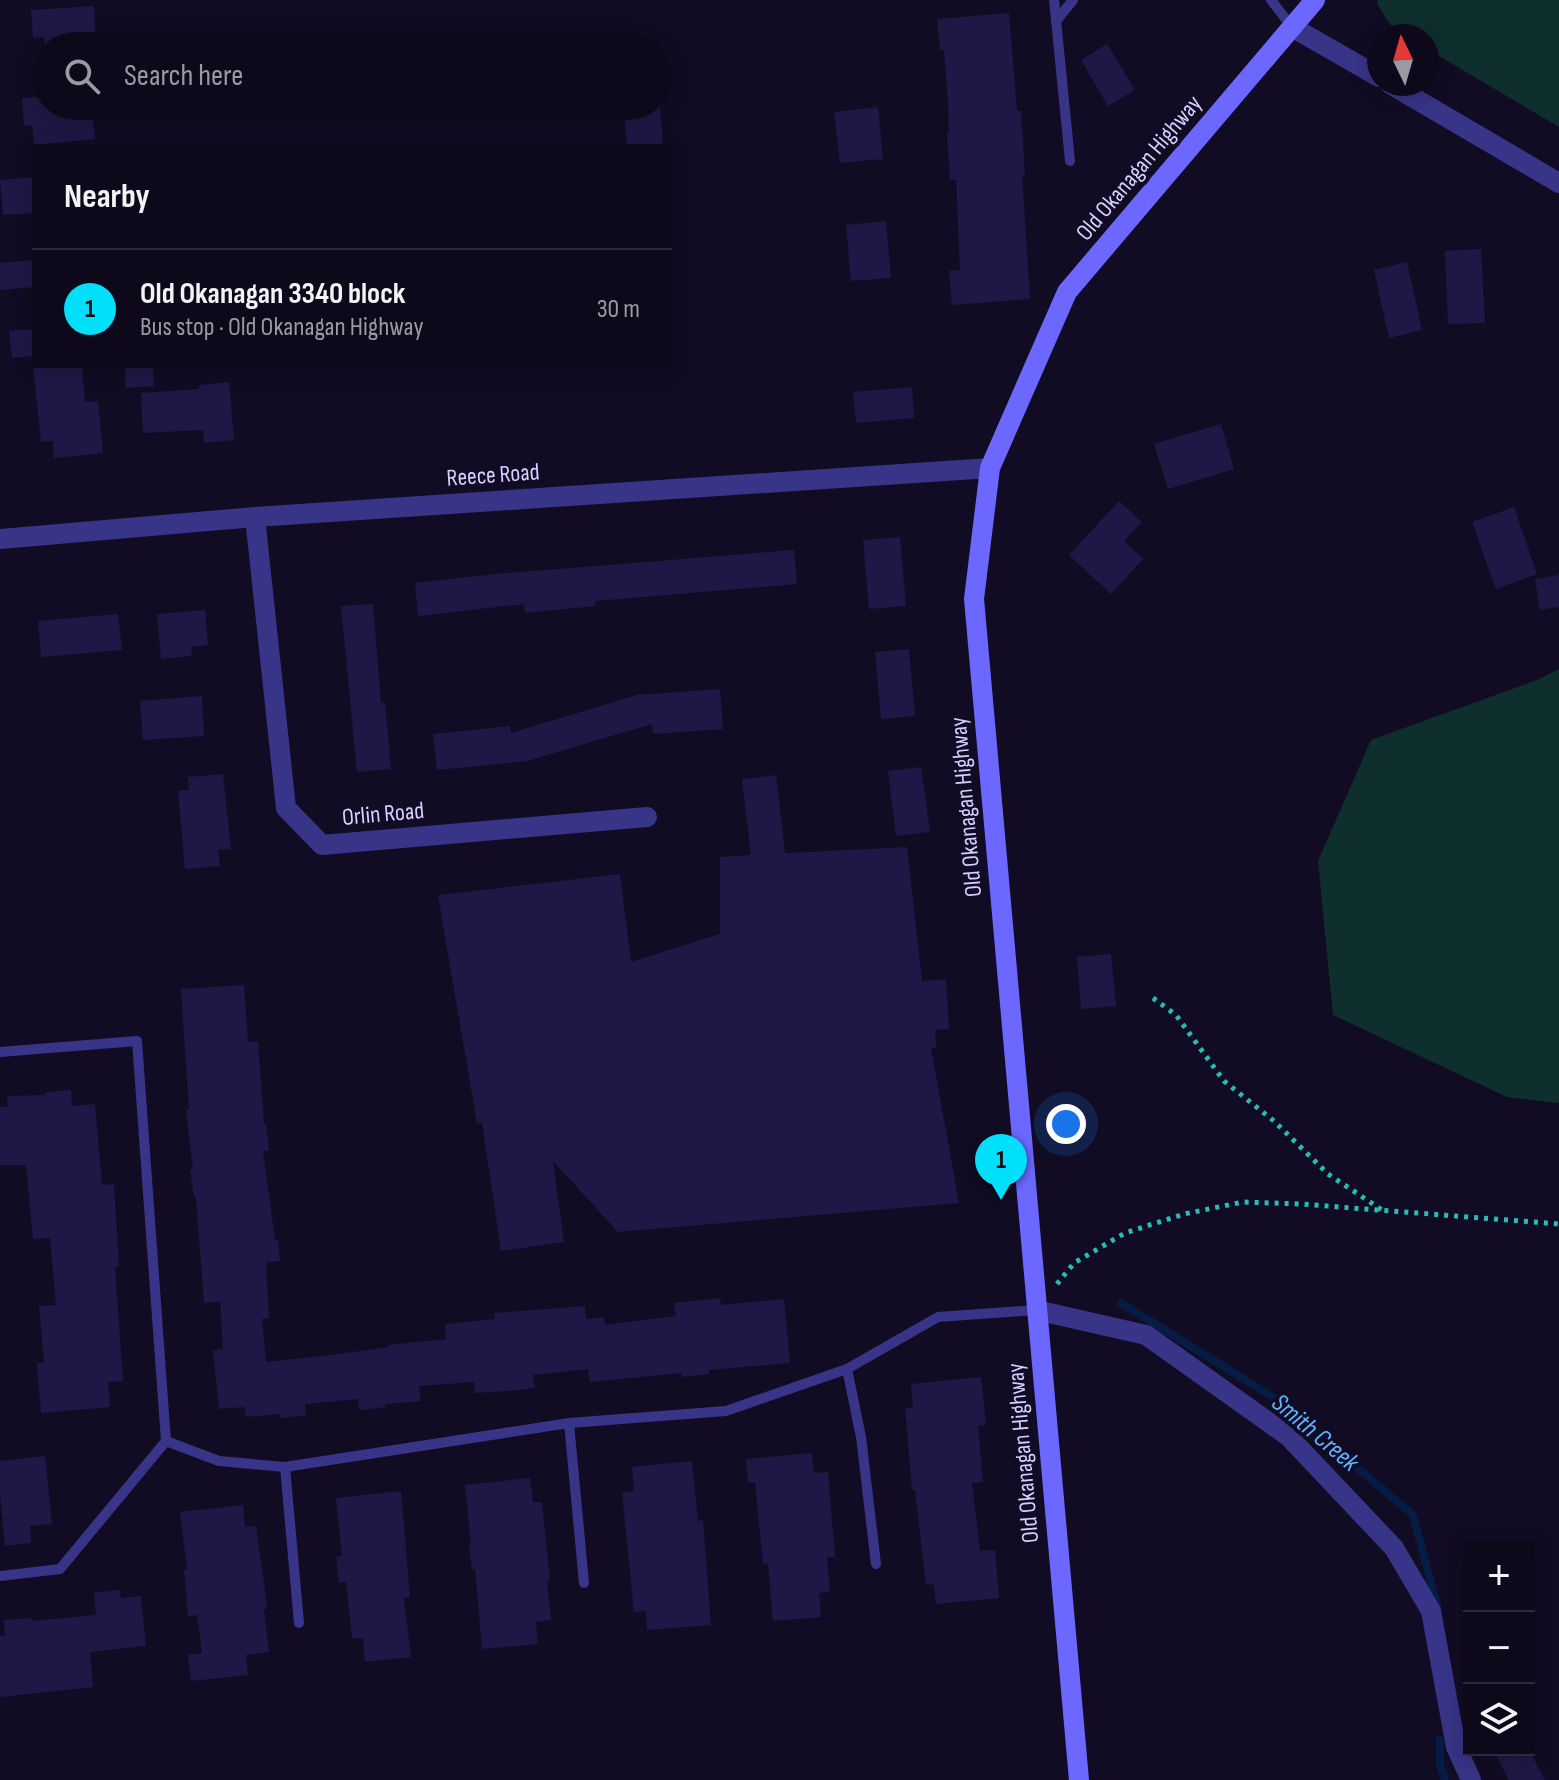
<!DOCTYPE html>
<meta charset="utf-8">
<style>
body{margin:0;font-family:"Sofia Sans Condensed",sans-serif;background:#1b1728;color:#f1f3f6}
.controls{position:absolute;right:24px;bottom:24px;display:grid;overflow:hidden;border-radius:0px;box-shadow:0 4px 20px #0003}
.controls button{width:72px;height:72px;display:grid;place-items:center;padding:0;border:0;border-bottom:2px solid #2d2a3a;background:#0d091b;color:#f1f3f6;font:40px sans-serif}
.compass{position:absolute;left:1367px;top:24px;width:72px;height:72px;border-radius:50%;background:#0d091b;box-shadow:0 4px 20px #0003;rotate:355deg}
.you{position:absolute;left:1066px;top:1124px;width:28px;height:28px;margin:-20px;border:6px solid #fff;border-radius:50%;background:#1a73e8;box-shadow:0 0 0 12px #1a73e833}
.badge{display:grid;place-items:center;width:52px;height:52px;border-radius:50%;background:#00e0fb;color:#111;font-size:26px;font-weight:700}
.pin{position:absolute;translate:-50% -66px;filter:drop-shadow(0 2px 4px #0008)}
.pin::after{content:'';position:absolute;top:42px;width:28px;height:24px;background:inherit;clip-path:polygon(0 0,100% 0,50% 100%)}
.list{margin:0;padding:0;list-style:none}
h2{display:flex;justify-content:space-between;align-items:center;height:104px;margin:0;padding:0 32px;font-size:34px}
h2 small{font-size:26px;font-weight:400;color:#9a9aa3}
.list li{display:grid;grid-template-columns:52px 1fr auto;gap:24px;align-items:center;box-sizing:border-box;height:120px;padding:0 32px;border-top:2px solid #2d2a3a}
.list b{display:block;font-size:30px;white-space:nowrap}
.list p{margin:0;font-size:26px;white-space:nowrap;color:#9a9aa3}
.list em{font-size:26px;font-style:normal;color:#9a9aa3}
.icon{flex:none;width:44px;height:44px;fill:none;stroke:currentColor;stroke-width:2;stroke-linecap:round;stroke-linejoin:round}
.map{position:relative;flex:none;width:1559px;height:1780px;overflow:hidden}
.search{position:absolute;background:#0d091b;box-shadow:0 4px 20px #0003;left:32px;top:32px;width:640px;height:88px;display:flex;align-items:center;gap:20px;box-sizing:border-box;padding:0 28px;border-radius:44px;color:#9a9aa3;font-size:30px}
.panel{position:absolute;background:#0d091b;box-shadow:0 4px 20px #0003;left:32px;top:144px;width:640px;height:224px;border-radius:0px}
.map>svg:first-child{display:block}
.green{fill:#0f2f2e}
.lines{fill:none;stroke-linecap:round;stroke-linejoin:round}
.stream{stroke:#061c44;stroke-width:8}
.building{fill:#211746}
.path{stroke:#26bdb5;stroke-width:5;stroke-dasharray:4 6;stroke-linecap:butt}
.service{stroke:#383487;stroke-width:10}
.minor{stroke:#383487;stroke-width:20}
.tertiary{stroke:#383487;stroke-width:20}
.secondary{stroke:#6b67ff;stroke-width:20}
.labels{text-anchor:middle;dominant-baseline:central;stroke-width:8;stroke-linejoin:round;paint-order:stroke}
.street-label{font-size:24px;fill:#d5d0ff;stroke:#110c24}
.water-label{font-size:26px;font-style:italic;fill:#5eb3ff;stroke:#110c24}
</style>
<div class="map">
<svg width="1559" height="1780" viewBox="0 0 1559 1780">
<rect width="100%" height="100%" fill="#110c24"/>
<!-- green -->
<g class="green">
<path d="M1378 0H1559V127L1427 49V36C1393 36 1394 31 1377 3Z"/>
<path d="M1559 669V1103L1507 1097 1333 1015 1318 861 1371 740 1537 680Z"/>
</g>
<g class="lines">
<!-- stream -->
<g class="stream">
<path d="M1121 1303 1276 1399 1413 1515 1438 1609"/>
<path d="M1440 1740V1764L1445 1780"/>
</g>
</g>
<!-- building -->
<g class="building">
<path d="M94 6 96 46H45L44 37 33 38 31 10Z"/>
<path d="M1009 13 1017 111H1021L1025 175H1022L1030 299 952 305 949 271 960 270 956 180H950L947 133H949L948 116H949L944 50H940L937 19Z"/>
<path d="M1107 44 1135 90 1108 106 1081 60Z"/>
<path d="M46 96V106H91L95 139 34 145 32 125 24 126 22 98Z"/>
<path d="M624 106H660L663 146H627Z"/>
<path d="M878 107 883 159 840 163 834 112Z"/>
<path d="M34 177V213L3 215 0 180Z"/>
<path d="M886 221 891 278 851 281 846 225Z"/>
<path d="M1481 249 1485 323 1448 324 1445 251Z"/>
<path d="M34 260V287L0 290V263Z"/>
<path d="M1407 262 1422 330 1389 338 1374 270Z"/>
<path d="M34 329V356L12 358 9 331Z"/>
<path d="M33 366H82L85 402 98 401 103 453 54 458 53 441 41 442Z"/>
<path d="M125 366H153L154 386 126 388Z"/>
<path d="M229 382 234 440 204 443 203 430 143 433 141 393 199 389V385Z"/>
<path d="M912 387 914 418 856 423 853 392Z"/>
<path d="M1221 424 1234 469 1168 489 1154 444Z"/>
<path d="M1119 501 1142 522 1124 541 1143 559 1111 594 1069 555Z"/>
<path d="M1514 507 1537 574 1496 589 1472 522Z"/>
<path d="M900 537 906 606 869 609 863 540Z"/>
<path d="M794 550 797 584 595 601 596 606 525 613 524 604 418 616 415 583 495 574Z"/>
<path d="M1559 575V607L1540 610 1535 579Z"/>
<path d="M373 604 381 703H385L391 769 357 772 341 606Z"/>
<path d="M205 610 208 645 191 647 192 656 161 659 157 614Z"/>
<path d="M118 614 122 650 41 657 38 621Z"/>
<path d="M909 649 915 716 881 719 875 652Z"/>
<path d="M720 689 723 729 653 734 652 724 527 761 437 770 433 734 510 726 511 733 637 695Z"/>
<path d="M202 696 204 736 143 740 140 701Z"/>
<path d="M921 767 930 832 896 836 888 771Z"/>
<path d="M223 774 231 849 218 850 220 866 185 869 178 791 189 790 188 777Z"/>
<path d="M776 775 785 853 907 847 922 981 946 979 949 1029 935 1030 936 1048H931L959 1203 618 1232 553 1161 564 1242 501 1251 482 1123 477 1124 438 895 620 874 631 962 720 934V857L751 855 742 779Z"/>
<path d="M1111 954 1116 1006 1081 1009 1077 957Z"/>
<path d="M244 985 248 1042H258L264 1124H266L269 1151H263L275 1240H278L280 1261 266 1262 269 1318 262 1319 266 1362 331 1355 389 1347 388 1345 446 1339 445 1324 495 1319 494 1313 585 1306 586 1319 604 1317 605 1325 676 1316 674 1303 720 1298 721 1305 784 1299 790 1363 709 1370V1374L682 1377 681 1373 590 1382 588 1369 533 1375 535 1388 509 1391 475 1393 474 1382 419 1386 421 1401 385 1404 386 1407 359 1410 358 1399 305 1404 306 1415 280 1418V1414L246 1417 244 1407 219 1409 213 1350 223 1349 220 1302 204 1303 196 1197H194L190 1170H193L186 1110 189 1109 181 989Z"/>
<path d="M71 1090 72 1106 95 1104 102 1185 114 1184 119 1267H115L123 1381 108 1382 110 1407 41 1413 37 1363H44L39 1306 56 1305 50 1238 33 1239 26 1165H0V1107H8L7 1096 46 1095V1092Z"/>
<path d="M981 1377 986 1425 978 1426 983 1482 972 1483 980 1551 995 1550 999 1598 936 1604 934 1584 926 1585 915 1490H912L905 1408 913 1407 911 1384Z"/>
<path d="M812 1453 814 1473 828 1472 835 1557H827L830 1592 819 1593 821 1617 773 1621 768 1563 763 1564 755 1482 748 1483 746 1459Z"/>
<path d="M45 1456 52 1524 30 1526 31 1543 5 1546 0 1495V1461Z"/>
<path d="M692 1461 698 1521 703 1520 711 1625 647 1630 646 1611 634 1612 622 1492 634 1491 632 1467Z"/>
<path d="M530 1478 533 1502H542L550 1581H547L551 1620 536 1622 538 1644 482 1649 475 1569H472L469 1545H471L465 1485Z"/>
<path d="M401 1491 410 1597 404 1598 411 1657 365 1662 363 1638 352 1639 346 1582 339 1583 336 1557 342 1556 336 1498Z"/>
<path d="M243 1505 245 1527 256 1526 264 1582 267 1609H264L269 1652 246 1655 248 1675 191 1681 188 1655 202 1653 197 1615 188 1616 184 1570H187L180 1512Z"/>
<path d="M120 1590 121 1598 141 1596 146 1646 90 1652 93 1687 0 1697V1636H5L4 1620 32 1618V1621L96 1615 94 1593Z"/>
<path d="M1493 1750H1529L1545 1780H1509Z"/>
</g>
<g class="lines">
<!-- path -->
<g class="path">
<path d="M1153 998 1176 1015 1224 1081 1274 1121 1328 1174 1382 1210"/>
<path d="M1057 1284 1074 1263 1125 1233 1184 1214 1243 1202 1301 1204 1559 1224"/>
</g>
<!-- service -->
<g class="service">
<path d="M1054 0 1070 161"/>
<path d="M1271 0 1292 27"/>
<path d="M1056 21 1073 0"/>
<path d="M0 1052 137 1041 166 1441 60 1569 0 1576"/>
<path d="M847 1369 861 1437 876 1564"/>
<path d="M569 1423 584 1583"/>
<path d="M166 1441 219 1461 285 1467 569 1423 726 1411 847 1369 938 1317 1036 1310"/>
<path d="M285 1467 299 1623"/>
</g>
<!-- minor -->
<g class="minor">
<path d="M255 517 286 808 322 845 647 817"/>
<path d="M0 539 255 517 990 468"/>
<path d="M1036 1310 1146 1335 1288 1436 1394 1548 1431 1611 1456 1747 1471 1780"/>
</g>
<!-- tertiary -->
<g class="tertiary">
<path d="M1292 27 1379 77"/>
<path d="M1390 84 1559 183"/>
</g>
<!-- secondary -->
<path class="secondary" d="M1079 1780 974 599 990 468 1067 292 1315 0"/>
</g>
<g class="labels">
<!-- street labels -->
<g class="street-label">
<text transform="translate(1139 168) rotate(-50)">Old Okanagan Highway</text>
<text transform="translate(493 475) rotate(-4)">Reece Road</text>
<text transform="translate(966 807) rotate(-95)">Old Okanagan Highway</text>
<text transform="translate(383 814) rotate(-5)">Orlin Road</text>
<text transform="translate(1023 1453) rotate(-95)">Old Okanagan Highway</text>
</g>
<!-- water labels -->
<g class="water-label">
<text transform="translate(1315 1433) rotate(40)">Smith Creek</text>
</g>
</g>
</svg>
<div class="controls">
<button>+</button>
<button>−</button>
<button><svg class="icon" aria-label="layers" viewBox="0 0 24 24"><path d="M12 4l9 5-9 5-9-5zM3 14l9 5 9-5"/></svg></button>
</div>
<svg class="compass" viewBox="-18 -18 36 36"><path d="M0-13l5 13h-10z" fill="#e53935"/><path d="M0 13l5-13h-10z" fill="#9a9aa3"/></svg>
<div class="you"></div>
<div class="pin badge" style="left:1001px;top:1200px">1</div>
<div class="search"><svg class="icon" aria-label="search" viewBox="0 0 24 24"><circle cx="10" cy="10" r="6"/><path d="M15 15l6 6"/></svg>Search here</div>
<section class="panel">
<h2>Nearby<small></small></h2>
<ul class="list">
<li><span class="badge">1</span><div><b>Old Okanagan 3340 block</b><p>Bus stop · Old Okanagan Highway</p></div><em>30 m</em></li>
</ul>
</section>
</div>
